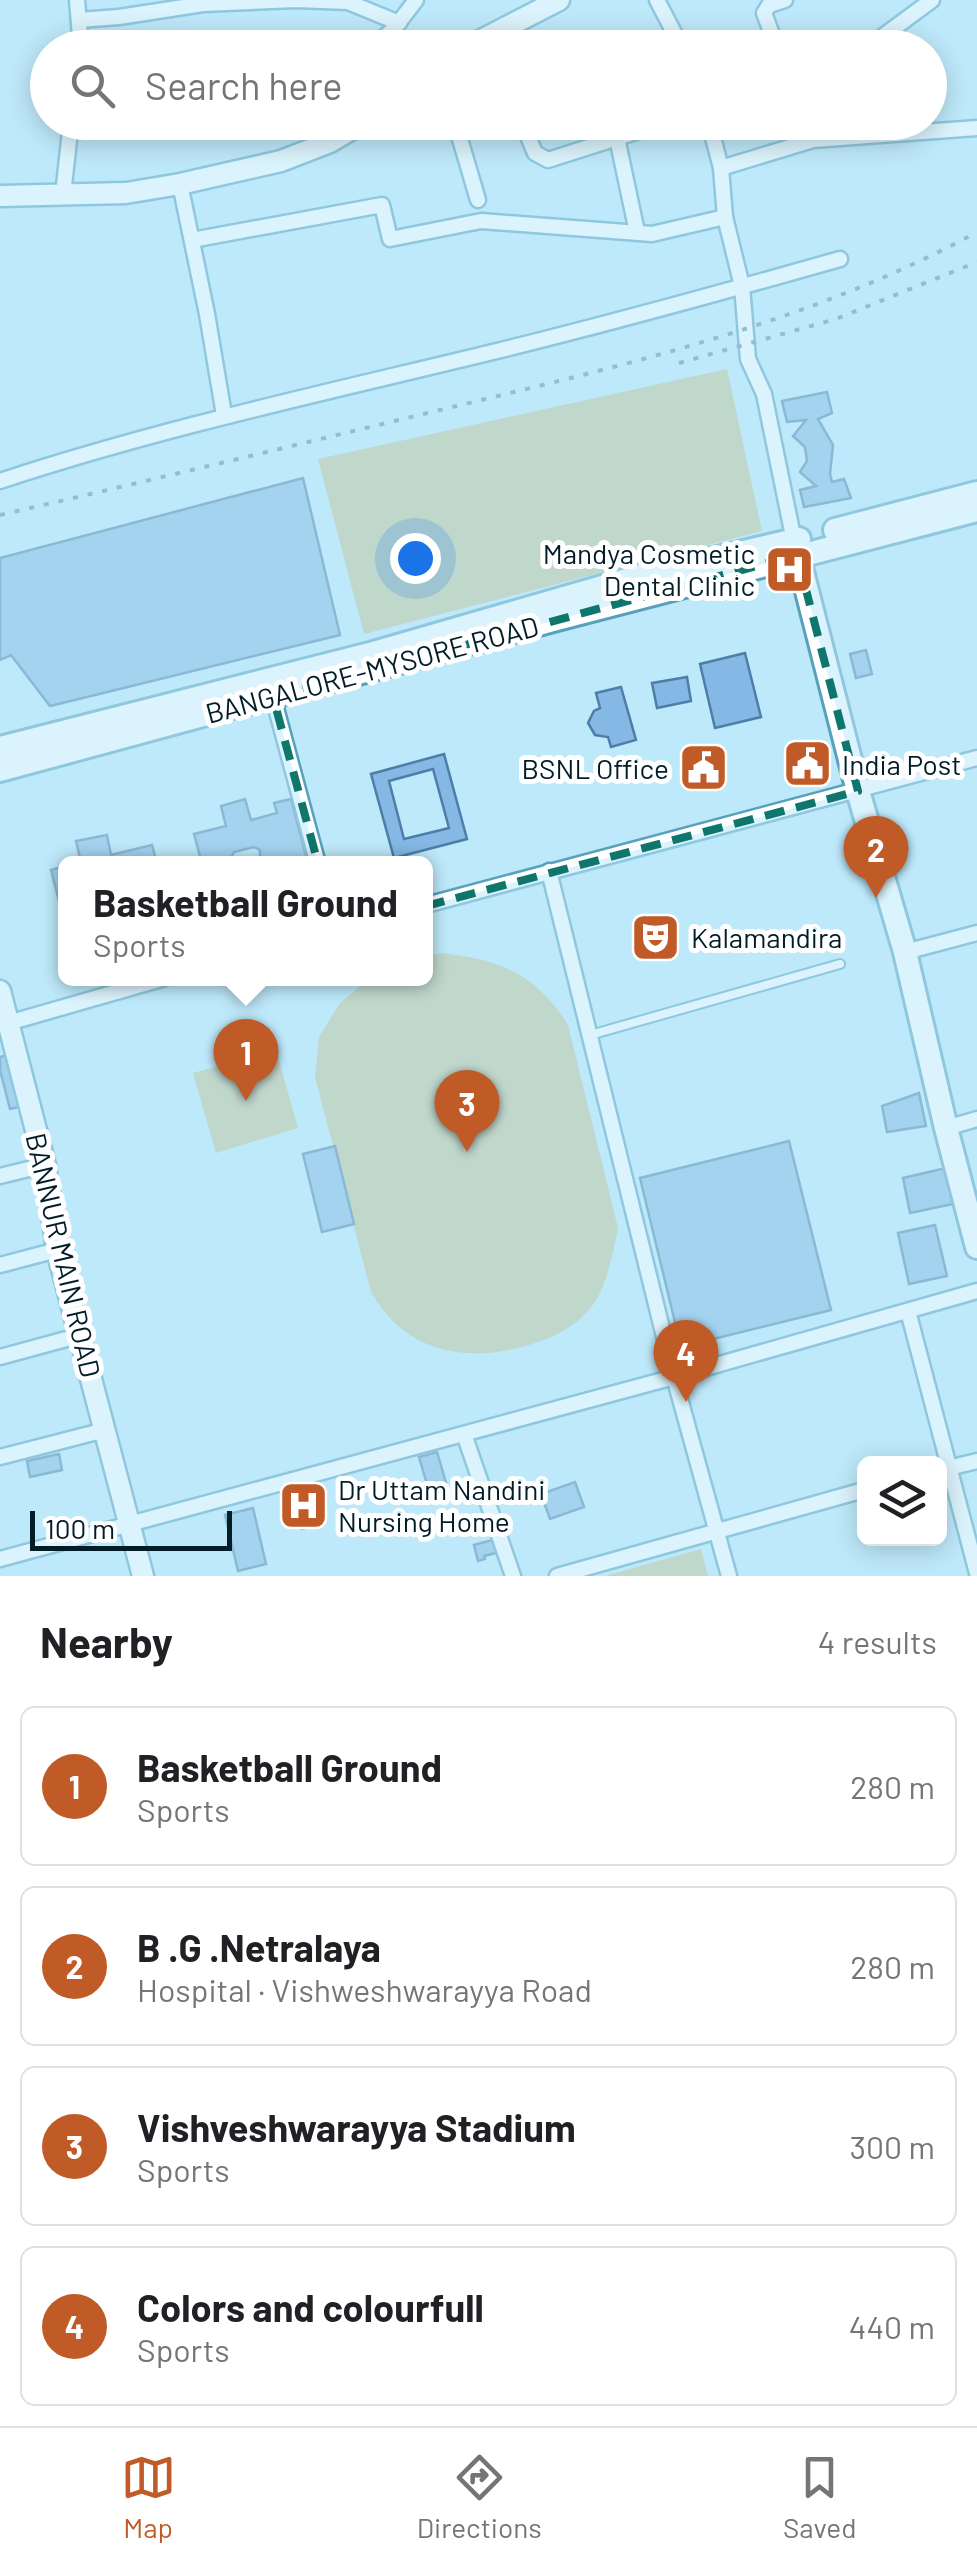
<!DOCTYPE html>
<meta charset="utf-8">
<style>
body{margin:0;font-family:Barlow,sans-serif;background:#f2f2f2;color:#202124}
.controls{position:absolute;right:30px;bottom:30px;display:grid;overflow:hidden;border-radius:15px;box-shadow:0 5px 25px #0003}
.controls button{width:90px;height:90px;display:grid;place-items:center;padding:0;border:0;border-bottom:2px solid #e0e0e0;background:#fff;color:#202124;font:50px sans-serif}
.scale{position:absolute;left:30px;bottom:25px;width:202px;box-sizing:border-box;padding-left:10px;border:5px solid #001d28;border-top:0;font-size:28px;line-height:35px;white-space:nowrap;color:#001d28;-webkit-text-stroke:8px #fff;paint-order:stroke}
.you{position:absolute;left:415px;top:558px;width:35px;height:35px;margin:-25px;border:8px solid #fff;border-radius:50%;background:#1a73e8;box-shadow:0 0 0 15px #1a73e833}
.badge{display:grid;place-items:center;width:65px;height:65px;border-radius:50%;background:#c05b28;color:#fff;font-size:32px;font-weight:700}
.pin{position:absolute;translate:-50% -82px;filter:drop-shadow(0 2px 5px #0008)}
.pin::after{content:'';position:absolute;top:52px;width:35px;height:30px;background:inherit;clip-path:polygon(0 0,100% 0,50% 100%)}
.popup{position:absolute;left:58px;top:856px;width:375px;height:130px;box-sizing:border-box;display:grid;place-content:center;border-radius:15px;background:#fff;filter:drop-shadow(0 2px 8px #0005);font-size:32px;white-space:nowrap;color:#757577}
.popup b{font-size:38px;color:#202124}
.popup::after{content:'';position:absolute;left:50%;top:100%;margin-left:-20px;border:20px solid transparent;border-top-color:#fff}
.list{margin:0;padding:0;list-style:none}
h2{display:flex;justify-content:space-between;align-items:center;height:130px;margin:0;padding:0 40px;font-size:42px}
h2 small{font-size:32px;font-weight:400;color:#757577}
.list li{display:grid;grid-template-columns:65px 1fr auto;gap:30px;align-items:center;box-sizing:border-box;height:160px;margin:0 20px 20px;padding:0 20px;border:2px solid #e0e0e0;border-radius:15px}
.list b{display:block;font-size:38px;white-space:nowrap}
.list p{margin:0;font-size:32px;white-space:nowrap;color:#757577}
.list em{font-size:32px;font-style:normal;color:#757577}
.icon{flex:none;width:55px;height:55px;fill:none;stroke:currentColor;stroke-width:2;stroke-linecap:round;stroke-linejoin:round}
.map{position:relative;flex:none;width:977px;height:1576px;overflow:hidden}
.search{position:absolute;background:#fff;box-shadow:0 5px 25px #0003;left:30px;right:30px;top:30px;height:110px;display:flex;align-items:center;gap:25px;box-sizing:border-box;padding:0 35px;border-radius:55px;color:#757577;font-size:38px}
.sheet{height:850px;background:#fff}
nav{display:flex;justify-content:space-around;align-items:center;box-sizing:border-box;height:140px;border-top:2px solid #e0e0e0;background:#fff;font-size:28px;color:#757577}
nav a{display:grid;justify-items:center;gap:5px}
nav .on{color:#c05b28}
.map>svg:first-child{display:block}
.green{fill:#c3c094}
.building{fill:#85b8e5;stroke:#4d7ea8;stroke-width:2.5;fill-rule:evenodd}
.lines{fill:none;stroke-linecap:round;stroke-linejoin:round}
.lane-casing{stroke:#58a1bd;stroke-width:12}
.street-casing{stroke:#58a1bd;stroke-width:19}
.secondary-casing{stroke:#58a1bd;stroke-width:25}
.primary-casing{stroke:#58a1bd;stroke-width:28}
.lane{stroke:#fff;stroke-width:8}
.street{stroke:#fff;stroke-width:14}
.secondary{stroke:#fff;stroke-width:20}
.primary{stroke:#fff;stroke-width:22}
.rail{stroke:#648897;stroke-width:4;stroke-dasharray:5 10;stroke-linecap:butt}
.marked{fill:none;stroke:#0f766e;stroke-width:8;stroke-dasharray:20 12;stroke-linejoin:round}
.labels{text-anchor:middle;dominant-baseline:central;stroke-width:10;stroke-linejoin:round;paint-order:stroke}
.poi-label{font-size:28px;fill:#001d28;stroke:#fff;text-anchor:start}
.street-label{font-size:28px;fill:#001d28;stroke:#fff}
</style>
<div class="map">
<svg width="977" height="1576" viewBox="0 0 977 1576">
<rect width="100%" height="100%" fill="#bee9fa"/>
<!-- green -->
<g class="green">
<path d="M727 369 762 531 364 634 318 459Z"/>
<path d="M441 953C500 960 536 973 568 1025L618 1228C614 1249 607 1284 595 1302 581 1323 556 1337 532 1344 467 1364 407 1354 371 1292L315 1077 319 1037 340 1003 369 979 426 978V957Z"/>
<path d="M276 1050 298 1128 216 1153 193 1073Z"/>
<path d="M701 1549 708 1576H605Z"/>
</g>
<!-- building -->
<g class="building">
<path d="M827 392 832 413 818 419 833 445 830 474 832 482 844 479 851 498 804 507 800 490 816 486 800 472 807 461 805 447 793 436 806 420 787 422 782 401Z"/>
<path d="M303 478 340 635 50 706 11 655 0 660V558Z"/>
<path d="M866 650 872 674 856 678 850 654Z"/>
<path d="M745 653 761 717 715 728 700 664Z"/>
<path d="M687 677 691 701 657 708 652 683Z"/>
<path d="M621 687 636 740 611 747 608 737 595 735 588 723 594 711 600 708 596 693Z"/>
<path d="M444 754 467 839 394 858 371 774ZM433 769 449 828 404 839 389 781Z"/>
<path d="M245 799 251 820 277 813 274 803 291 799 308 864H247L260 857V850L254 847 234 852 231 858 233 864H202L194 834 226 826 221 806Z"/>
<path d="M107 835 111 855 152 845 157 864H76L81 862 76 841Z"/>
<path d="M66 866V907L61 909 51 870Z"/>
<path d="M10 1054 23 1106 10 1109 0 1070V1057Z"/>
<path d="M919 1093 926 1126 887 1132 882 1106Z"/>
<path d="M789 1141 831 1310 681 1347 640 1178Z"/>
<path d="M335 1146 354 1224 322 1232 303 1154Z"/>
<path d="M946 1168 953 1204 910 1213 903 1178Z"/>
<path d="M935 1225 947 1276 909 1284 898 1233Z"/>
<path d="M437 1452 447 1486 429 1491 419 1457Z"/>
<path d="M59 1454 62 1470 30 1477 27 1461Z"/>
<path d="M575 1482 584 1507 550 1519 541 1494Z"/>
<path d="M311 1486 321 1524 302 1529 292 1491Z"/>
<path d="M253 1508 266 1564 238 1571 225 1515Z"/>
<path d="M496 1539 500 1552 484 1556 485 1559 478 1561 474 1545Z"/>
</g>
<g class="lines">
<defs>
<path id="lane" d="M590 1035 840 964"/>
<g id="street">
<path d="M77 0 81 48"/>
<path d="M657 0 682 48"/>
<path d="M79 20 119 17 203 4 296 0 348 2 399 23"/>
<path d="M370 48 393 30 416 0"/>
<path d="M777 48 764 13 769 5 785 0"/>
<path d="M867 48 932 0"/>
<path d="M455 122 478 200"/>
<path d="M522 122 535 153 548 160 667 122"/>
<path d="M709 122 721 168 725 217 742 286 748 359 764 394 794 541"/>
<path d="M617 138 637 232"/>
<path d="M721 168 813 140 977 128"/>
<path d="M180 184 207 314 224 415"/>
<path d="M63 195 71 122"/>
<path d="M192 240 382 205 390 239 481 221 652 234 725 217"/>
<path d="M0 481C164 427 333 391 501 350 615 322 727 291 840 259"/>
<path d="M273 697 318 864"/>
<path d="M549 871 674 1377 729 1576"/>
<path d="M426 905 977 758"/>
<path d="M905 952 977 933"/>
<path d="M1 1025 165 978"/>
<path d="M946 1128 977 1119"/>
<path d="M0 1176 45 1165"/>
<path d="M0 1265 57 1250"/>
<path d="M908 1311 977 1573"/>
<path d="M0 1357 81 1335"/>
<path d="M464 1434 513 1576"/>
<path d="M0 1457 105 1430"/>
<path d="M940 1470 977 1461"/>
<path d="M0 1559 674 1377 977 1291"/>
<path d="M557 1576 864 1490"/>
</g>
<g id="secondary">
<path d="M466 48 559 0"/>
<path d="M0 196 126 193 180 184 281 161 330 142 364 122"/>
<path d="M0 991 45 1165 57 1250 143 1576"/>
</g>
<g id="primary">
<path d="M835 530 977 493"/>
<path d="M795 544 858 791 905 952 946 1128 977 1247"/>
<path d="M0 748 370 654 637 577 799 539"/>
<path d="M0 770 557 619 977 510"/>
</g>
</defs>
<!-- lane casing -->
<use href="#lane" class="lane-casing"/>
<!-- street casing -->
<use href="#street" class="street-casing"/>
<!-- secondary casing -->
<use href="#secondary" class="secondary-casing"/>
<!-- primary casing -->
<use href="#primary" class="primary-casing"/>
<!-- lane -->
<use href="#lane" class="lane"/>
<!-- street -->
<use href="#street" class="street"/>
<!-- secondary -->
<use href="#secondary" class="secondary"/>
<!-- primary -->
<use href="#primary" class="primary"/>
<!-- rail -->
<g class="rail">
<path d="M679 363 836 319 977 262"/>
<path d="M0 515C148 481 296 445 444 409 626 365 812 322 977 232"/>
</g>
</g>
<!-- marked area -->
<path d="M0 0H977V1576H0ZM797 555 858 791 336 930 273 697Z" fill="#bee9fa" fill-opacity=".55" fill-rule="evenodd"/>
<path class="marked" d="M797 555 858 791 336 930 273 697Z"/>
<!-- icons -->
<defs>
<symbol id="hospital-square" viewBox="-11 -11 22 22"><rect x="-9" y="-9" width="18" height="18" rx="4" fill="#c05b28" stroke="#fff"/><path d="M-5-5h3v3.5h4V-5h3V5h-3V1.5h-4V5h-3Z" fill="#fff"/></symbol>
<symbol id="civic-square" viewBox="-11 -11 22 22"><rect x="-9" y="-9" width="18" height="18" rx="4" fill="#c05b28" stroke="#fff"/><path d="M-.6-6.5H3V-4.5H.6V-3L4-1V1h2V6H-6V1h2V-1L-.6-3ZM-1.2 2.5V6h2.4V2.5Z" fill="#fff"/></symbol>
<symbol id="theatre-square" viewBox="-11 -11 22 22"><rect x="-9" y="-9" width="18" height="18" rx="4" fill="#c05b28" stroke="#fff"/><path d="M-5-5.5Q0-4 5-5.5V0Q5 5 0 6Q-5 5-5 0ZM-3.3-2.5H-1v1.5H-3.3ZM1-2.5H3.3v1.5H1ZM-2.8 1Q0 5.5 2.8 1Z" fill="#fff"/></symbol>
</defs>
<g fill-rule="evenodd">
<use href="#hospital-square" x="762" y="542" width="55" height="55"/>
<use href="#civic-square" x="780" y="736" width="55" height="55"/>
<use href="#civic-square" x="676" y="740" width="55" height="55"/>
<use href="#theatre-square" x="628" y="910" width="55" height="55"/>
<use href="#hospital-square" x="276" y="1478" width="55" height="55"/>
</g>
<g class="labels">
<!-- poi labels -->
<g class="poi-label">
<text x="755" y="553" text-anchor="end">Mandya Cosmetic<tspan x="755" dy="32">Dental Clinic</tspan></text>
<text x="842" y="764">India Post</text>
<text x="669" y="768" text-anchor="end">BSNL Office</text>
<text x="691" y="937">Kalamandira</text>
<text x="338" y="1489">Dr Uttam Nandini<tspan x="338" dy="32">Nursing Home</tspan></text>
</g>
<!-- street labels -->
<g class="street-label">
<text transform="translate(372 669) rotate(-15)">BANGALORE-MYSORE ROAD</text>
<text transform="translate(64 1255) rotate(77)">BANNUR MAIN ROAD</text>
</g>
</g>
</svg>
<div class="controls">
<button><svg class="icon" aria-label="layers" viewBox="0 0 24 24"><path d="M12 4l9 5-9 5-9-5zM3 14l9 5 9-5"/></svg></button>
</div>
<div class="scale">100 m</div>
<div class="you"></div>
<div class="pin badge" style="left:246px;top:1101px">1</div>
<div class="popup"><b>Basketball Ground</b>Sports</div>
<div class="pin badge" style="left:876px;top:898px">2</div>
<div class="pin badge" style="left:467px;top:1152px">3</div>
<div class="pin badge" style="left:686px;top:1402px">4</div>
<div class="search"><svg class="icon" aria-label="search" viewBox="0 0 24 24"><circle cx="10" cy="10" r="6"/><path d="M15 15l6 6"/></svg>Search here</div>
</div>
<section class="sheet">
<h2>Nearby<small>4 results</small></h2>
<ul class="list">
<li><span class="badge">1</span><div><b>Basketball Ground</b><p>Sports</p></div><em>280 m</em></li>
<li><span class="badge">2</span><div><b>B .G .Netralaya</b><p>Hospital · Vishweshwarayya Road</p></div><em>280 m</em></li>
<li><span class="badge">3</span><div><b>Vishveshwarayya Stadium</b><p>Sports</p></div><em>300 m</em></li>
<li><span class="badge">4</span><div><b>Colors and colourfull</b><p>Sports</p></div><em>440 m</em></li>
</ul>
</section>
<nav>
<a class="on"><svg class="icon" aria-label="map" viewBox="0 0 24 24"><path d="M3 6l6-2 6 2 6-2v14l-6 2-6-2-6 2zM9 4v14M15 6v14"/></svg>Map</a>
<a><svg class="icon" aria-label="directions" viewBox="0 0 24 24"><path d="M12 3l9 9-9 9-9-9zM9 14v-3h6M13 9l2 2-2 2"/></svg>Directions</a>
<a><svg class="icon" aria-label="saved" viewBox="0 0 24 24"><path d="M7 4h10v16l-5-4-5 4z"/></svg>Saved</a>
</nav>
